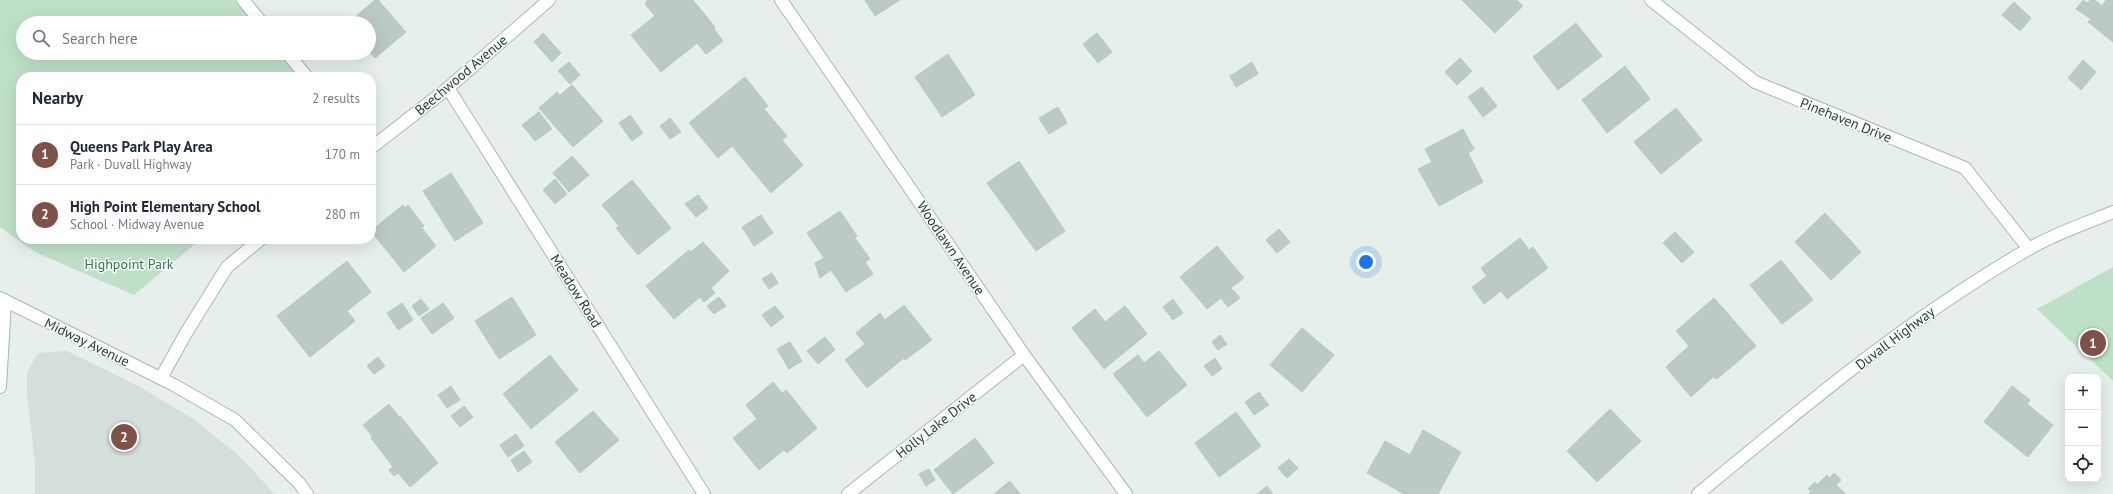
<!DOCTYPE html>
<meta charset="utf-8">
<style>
body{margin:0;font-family:"PT Sans",sans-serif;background:#f2f2f3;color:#1f2937}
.controls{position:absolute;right:12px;bottom:12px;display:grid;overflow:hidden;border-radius:8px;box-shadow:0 4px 16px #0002}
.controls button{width:36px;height:36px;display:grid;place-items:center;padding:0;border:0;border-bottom:1px solid #e0e1e3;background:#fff;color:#1f2937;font:20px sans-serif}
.you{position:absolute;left:1366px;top:262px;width:14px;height:14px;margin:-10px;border:3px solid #fff;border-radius:50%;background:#1a73e8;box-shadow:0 0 0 6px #1a73e833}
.badge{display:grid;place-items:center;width:26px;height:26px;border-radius:50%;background:#7f5249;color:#fff;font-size:13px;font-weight:700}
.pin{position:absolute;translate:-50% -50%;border:2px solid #fff;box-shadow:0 1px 4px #0006}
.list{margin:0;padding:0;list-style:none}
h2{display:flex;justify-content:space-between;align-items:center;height:52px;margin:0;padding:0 16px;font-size:17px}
h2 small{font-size:13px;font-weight:400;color:#747a83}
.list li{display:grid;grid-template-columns:26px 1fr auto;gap:12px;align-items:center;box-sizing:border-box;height:60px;padding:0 16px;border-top:1px solid #e0e1e3}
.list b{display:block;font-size:15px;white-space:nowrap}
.list p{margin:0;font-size:13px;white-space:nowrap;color:#747a83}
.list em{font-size:13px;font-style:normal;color:#747a83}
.icon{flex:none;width:22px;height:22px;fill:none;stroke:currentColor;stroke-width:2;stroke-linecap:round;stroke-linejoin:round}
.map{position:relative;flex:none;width:2113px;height:494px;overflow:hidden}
.search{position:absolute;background:#fff;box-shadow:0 4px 16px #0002;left:16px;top:16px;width:360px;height:44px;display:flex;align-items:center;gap:10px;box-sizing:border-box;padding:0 14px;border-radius:22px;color:#747a83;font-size:15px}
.panel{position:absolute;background:#fff;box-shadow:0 4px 16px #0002;left:16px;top:72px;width:360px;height:172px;border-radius:16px}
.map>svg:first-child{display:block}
.built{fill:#d4dfda}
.green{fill:#bfe0c8}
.building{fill:#bbcac4;stroke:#b8c9c2}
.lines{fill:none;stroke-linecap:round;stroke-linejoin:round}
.minor-casing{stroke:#a8b8b2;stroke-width:14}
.minor{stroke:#fff;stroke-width:12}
.labels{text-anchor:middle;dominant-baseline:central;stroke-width:3;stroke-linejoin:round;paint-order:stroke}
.street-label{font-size:14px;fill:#24423a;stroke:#f7fbf9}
.park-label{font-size:14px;fill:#2d7a4b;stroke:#f7fbf9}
</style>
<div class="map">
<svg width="2113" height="494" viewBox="0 0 2113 494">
<rect width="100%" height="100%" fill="#e6efeb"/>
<!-- built -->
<path class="built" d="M67 351 138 386 195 420 238 455 275 494H35V463L27 395V372L38 353Z"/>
<!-- green -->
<g class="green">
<path d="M0 0H235L254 23H23V53H279L298 77H21V239H201L134 295 35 252 0 227Z"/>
<path d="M2113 267V381L2037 309Z"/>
</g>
<!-- building -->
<g class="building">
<path d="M375 0H378L406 32 375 58 369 51V23H348Z"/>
<path d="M647 0H693L715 27 714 29 723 41 706 54 697 43 661 72 631 35 655 16 645 4Z"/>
<path d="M865 0H900L875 16Z"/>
<path d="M1462 0H1517L1523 6 1495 33Z"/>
<path d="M2083 0 2088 3 2090 0H2095L2102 6 2106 0H2113V42L2088 22 2091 19 2076 9Z"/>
<path d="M2014 2 2031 18 2020 31 2002 15Z"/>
<path d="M1576 23 1602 56 1558 90 1533 57Z"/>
<path d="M543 33 561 53 552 62 534 42Z"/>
<path d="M1097 33 1112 52 1098 63 1083 44Z"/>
<path d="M948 54 975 95 942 117 915 77Z"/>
<path d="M1460 58 1472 71 1457 85 1445 72Z"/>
<path d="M2083 60 2096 72 2081 90 2068 78Z"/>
<path d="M569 62 580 75 570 84 558 71Z"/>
<path d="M1252 62 1258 74 1236 87 1230 76Z"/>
<path d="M1625 66 1650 99 1607 133 1582 100Z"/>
<path d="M745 77 768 106 764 109 787 136 782 140 803 165 771 193 732 146 718 158 689 123Z"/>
<path d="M572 85 603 121 573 147 539 108 557 92 560 95Z"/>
<path d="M1482 87 1497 106 1483 117 1468 97Z"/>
<path d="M1058 107 1067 123 1049 134 1039 118Z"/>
<path d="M1676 108 1702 140 1661 174 1634 142Z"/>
<path d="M539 112 552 129 535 141 522 125Z"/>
<path d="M630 115 643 133 632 141 619 123Z"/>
<path d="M670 118 681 132 670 139 660 126Z"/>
<path d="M1463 129 1474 149 1468 153 1483 182 1439 206 1418 169 1432 162 1425 149Z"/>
<path d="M572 156 589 175 569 192 553 173Z"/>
<path d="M1019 161 1065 231 1036 251 987 183Z"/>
<path d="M451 173 483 223 455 241 423 191Z"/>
<path d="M555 179 567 194 555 204 543 190Z"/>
<path d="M632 180 671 228 638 255 616 228 619 226 602 205Z"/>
<path d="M698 195 708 208 696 217 685 204Z"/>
<path d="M403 205 405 208 408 205 424 226 422 228 436 246 404 272 371 231Z"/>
<path d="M840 211 857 236 855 238 870 259 865 262 873 274 846 292 831 270 820 278 815 263 824 258 807 233Z"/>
<path d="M1825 213 1861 252 1831 280 1795 242Z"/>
<path d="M761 215 773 233 754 246 742 227Z"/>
<path d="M1279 229 1290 242 1277 253 1266 240Z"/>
<path d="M1675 232 1694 252 1682 263 1663 243Z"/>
<path d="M1520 238 1529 250 1533 247 1548 268 1507 299 1501 291 1484 304 1472 287 1487 276 1481 268Z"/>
<path d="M703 242 729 271 711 288 715 293 704 302 700 297 674 319 646 286 689 250 691 252Z"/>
<path d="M1217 246 1244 278 1231 288 1240 298 1228 307 1221 298 1207 309 1180 277Z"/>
<path d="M1781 260 1813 300 1782 324 1750 285Z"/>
<path d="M347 261 371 292 347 311 355 321 310 357 277 316Z"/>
<path d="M772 273 778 283 769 289 762 279Z"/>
<path d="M512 297 536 335 499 359 475 321Z"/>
<path d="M719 297 726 306 714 314 707 306Z"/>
<path d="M1714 298 1756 346 1717 379 1713 377 1691 397 1666 367 1689 346 1676 331Z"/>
<path d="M421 299 429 309 419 316 412 306Z"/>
<path d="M1173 299 1183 313 1173 320 1163 307Z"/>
<path d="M402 303 413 320 398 330 387 313Z"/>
<path d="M443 303 454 318 432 334 421 318Z"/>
<path d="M904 305 932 340 905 360 904 358 867 388 845 360 865 344 856 333 880 313 885 320Z"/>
<path d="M775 306 784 317 771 327 762 315Z"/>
<path d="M1125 306 1147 334 1104 369 1072 328 1095 309 1105 322Z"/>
<path d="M1302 328 1334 355 1302 392 1270 365Z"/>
<path d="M1220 335 1227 344 1218 350 1212 342Z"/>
<path d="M825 337 835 350 818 364 807 351Z"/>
<path d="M790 342 802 361 789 369 777 349Z"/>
<path d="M1159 351 1187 385 1147 417 1113 374 1138 355 1144 363Z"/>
<path d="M550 355 578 390 531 429 503 394Z"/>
<path d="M378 357 385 366 374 374 367 366Z"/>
<path d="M1215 358 1222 369 1212 376 1204 366Z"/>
<path d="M773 382 782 393 786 390 817 428 787 453 784 450 759 470 733 438 757 419 746 405Z"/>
<path d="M451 386 460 400 447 408 438 395Z"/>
<path d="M2012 386 2030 400 2027 404 2053 425 2028 457 1984 422Z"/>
<path d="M1259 392 1269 405 1254 415 1245 402Z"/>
<path d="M389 404 399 417 400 416 438 463 410 487 398 473 394 476 389 470 393 467 371 438 373 437 363 425Z"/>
<path d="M464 406 473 417 460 427 451 416Z"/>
<path d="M1610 409 1641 441 1597 482 1567 451Z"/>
<path d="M593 411 619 440 580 473 555 442Z"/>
<path d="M1236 412 1261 446 1219 477 1195 443Z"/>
<path d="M1423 430 1461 452 1438 494H1404L1367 473 1385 441 1410 455Z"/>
<path d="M516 434 524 446 508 457 500 445Z"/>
<path d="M975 438 994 463 953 494 934 470Z"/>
<path d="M524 451 532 462 518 472 511 460Z"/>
<path d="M1289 459 1298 468 1287 478 1278 468Z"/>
<path d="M929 469 935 480 926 486 919 474Z"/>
<path d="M1834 473 1841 480 1836 485 1846 494H1809L1811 491 1808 489 1815 482 1817 485 1827 475 1830 478Z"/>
<path d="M1010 481 1020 494H994Z"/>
<path d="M1267 486 1273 494H1257Z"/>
</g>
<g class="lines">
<defs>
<g id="minor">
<path d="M243 0 262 23"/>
<path d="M781 0 1024 355 1126 494"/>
<path d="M1651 0 1755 82 1965 168 2029 249"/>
<path d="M287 53 307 77"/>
<path d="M448 88 704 494"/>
<path d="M371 148 448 88 549 0"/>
<path d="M0 298 174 385 235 420 299 483 307 494"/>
<path d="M161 378 186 333 227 267 261 239"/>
<path d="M0 387 5 301"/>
<path d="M848 494 1024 355"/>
<path d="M1698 494C1803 407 1909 318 2027 250 2053 234 2085 224 2113 212"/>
</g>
</defs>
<!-- minor casing -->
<use href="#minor" class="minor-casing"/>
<!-- minor -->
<use href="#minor" class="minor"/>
</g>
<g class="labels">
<!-- street labels -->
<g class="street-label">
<text transform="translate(461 75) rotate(-40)">Beechwood Avenue</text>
<text transform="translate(1846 120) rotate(22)">Pinehaven Drive</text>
<text transform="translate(951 248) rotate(56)">Woodlawn Avenue</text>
<text transform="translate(576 291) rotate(58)">Meadow Road</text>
<text transform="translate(1895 338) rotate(-37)">Duvall Highway</text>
<text transform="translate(87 342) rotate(26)">Midway Avenue</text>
<text transform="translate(936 425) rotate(-38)">Holly Lake Drive</text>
</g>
<!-- park labels -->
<g class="park-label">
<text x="129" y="264">Highpoint Park</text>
</g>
</g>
</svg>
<div class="controls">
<button>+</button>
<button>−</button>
<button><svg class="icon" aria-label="locate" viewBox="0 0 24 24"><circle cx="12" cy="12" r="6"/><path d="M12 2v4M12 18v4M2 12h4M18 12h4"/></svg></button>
</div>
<div class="you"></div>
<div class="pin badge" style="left:2093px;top:343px">1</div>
<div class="pin badge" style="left:124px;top:437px">2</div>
<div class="search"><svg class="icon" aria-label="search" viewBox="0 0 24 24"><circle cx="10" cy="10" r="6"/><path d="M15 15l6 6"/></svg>Search here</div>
<section class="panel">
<h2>Nearby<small>2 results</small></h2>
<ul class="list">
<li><span class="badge">1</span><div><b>Queens Park Play Area</b><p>Park · Duvall Highway</p></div><em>170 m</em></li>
<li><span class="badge">2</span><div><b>High Point Elementary School</b><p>School · Midway Avenue</p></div><em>280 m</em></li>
</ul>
</section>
</div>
